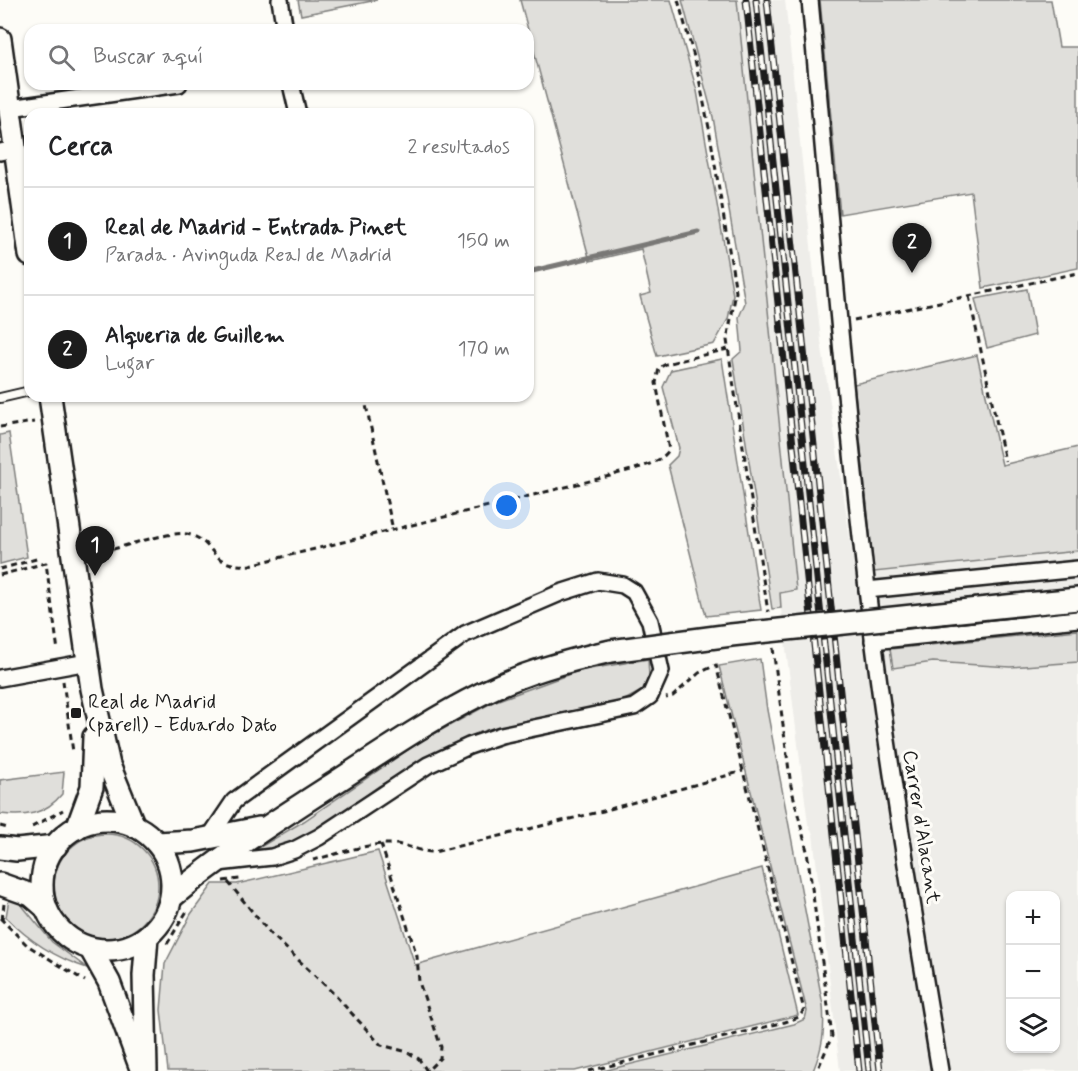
<!DOCTYPE html>
<html lang="es">
<meta charset="utf-8">
<style>
body{margin:0;font-family:Mynerve,sans-serif;background:#f2f2f2;color:#202124}
.controls{position:absolute;right:18px;bottom:18px;display:grid;overflow:hidden;border-radius:12px;box-shadow:0 2px 4px #0004}
.controls button{width:54px;height:54px;display:grid;place-items:center;padding:0;border:0;border-bottom:2px solid #e0e0e0;background:#fff;color:#202124;font:30px sans-serif}
.you{position:absolute;left:507px;top:506px;width:21px;height:21px;margin:-15px;border:4px solid #fff;border-radius:50%;background:#1a73e8;box-shadow:0 0 0 9px #1a73e833}
.badge{display:grid;place-items:center;width:39px;height:39px;border-radius:50%;background:#1c1c1c;color:#fff;font-size:20px;font-weight:700}
.pin{position:absolute;translate:-50% -50px;filter:drop-shadow(0 2px 3px #0008)}
.pin::after{content:'';position:absolute;top:32px;width:21px;height:18px;background:inherit;clip-path:polygon(0 0,100% 0,50% 100%)}
.list{margin:0;padding:0;list-style:none}
h2{display:flex;justify-content:space-between;align-items:center;height:78px;margin:0;padding:0 24px;font-size:26px}
h2 small{font-size:20px;font-weight:400;color:#757577}
.list li{display:grid;grid-template-columns:39px 1fr auto;gap:18px;align-items:center;box-sizing:border-box;height:108px;padding:0 24px;border-top:2px solid #e0e0e0}
.list b{display:block;font-size:22px;white-space:nowrap}
.list p{margin:0;font-size:20px;white-space:nowrap;color:#757577}
.list em{font-size:20px;font-style:normal;color:#757577}
.icon{flex:none;width:33px;height:33px;fill:none;stroke:currentColor;stroke-width:2;stroke-linecap:round;stroke-linejoin:round}
.map{position:relative;flex:none;width:1078px;height:1071px;overflow:hidden}
.search{position:absolute;background:#fff;box-shadow:0 2px 4px #0004;left:24px;top:24px;width:510px;height:66px;display:flex;align-items:center;gap:15px;box-sizing:border-box;padding:0 21px;border-radius:18px;color:#757577;font-size:22px}
.panel{position:absolute;background:#fff;box-shadow:0 2px 4px #0004;left:24px;top:108px;width:510px;height:294px;border-radius:18px}
.map>svg:first-child{display:block}
.built{fill:#eeede9;fill-rule:evenodd}
.green{fill:#e0dfdb;stroke:#7e7e7c;stroke-width:1.5}
.lines{fill:none;stroke-linecap:round;stroke-linejoin:round}
.stream{stroke:#797876;stroke-width:5}
.lane-casing{stroke:#1c1c1c;stroke-width:12}
.street-casing{stroke:#1c1c1c;stroke-width:20}
.secondary-casing{stroke:#1c1c1c;stroke-width:26}
.path{stroke:#1c1c1c;stroke-width:3;stroke-dasharray:6 4.5;stroke-linecap:butt}
.lane{stroke:#fdfcf7;stroke-width:8}
.street{stroke:#fdfcf7;stroke-width:15}
.secondary{stroke:#fdfcf7;stroke-width:21}
.rail-casing{stroke:#1c1c1c;stroke-width:7}
.rail{stroke:#fdfcf7;stroke-width:4.5;stroke-dasharray:14;stroke-linecap:butt}
.secondary-bridge-casing{stroke:#1c1c1c;stroke-width:26;stroke-linecap:butt}
.secondary-bridge{stroke:#fdfcf7;stroke-width:21}
.poi-dot{fill:#1c1c1c;stroke:#fdfcf7;stroke-width:2}
.labels{text-anchor:middle;dominant-baseline:central;stroke-width:6;stroke-linejoin:round;paint-order:stroke}
.poi-label{font-size:20px;fill:#1c1c1c;stroke:#fdfcf7;text-anchor:start}
.street-label{font-size:20px;fill:#1c1c1c;stroke:#fdfcf7}
</style>
<div class="map">
<svg width="1078" height="1071" viewBox="0 0 1078 1071">
<rect width="100%" height="100%" fill="#fdfcf7"/>
<filter id="ink" filterUnits="userSpaceOnUse"><feTurbulence type="fractalNoise" baseFrequency=".0167" numOctaves="2"/><feDisplacementMap in="SourceGraphic" scale="12" xChannelSelector="R" yChannelSelector="G"/><feConvolveMatrix kernelMatrix="1 2 1 2 8 2 1 2 1" color-interpolation-filters="sRGB"/></filter>
<g filter="url(#ink)">
<!-- built -->
<path class="built" d="M737 0H785L821 341 855 573 1078 551V1071H840L813 834 808 824 779 593 796 590ZM1010 896H1056V1048H1010Z"/>
<!-- green -->
<g class="green">
<path d="M298 0H377L301 15Z"/>
<path d="M520 0H671L697 91 733 295 728 319 714 344 657 356 640 296 651 293 641 249 590 261Z"/>
<path d="M682 0H737L796 590 780 593 781 608 772 609 733 359 742 351 739 317 745 303 713 117Z"/>
<path d="M820 0H1051L1059 47H1078V268L983 288 971 192 840 214Z"/>
<path d="M1027 289 1035 335 987 348 975 299Z"/>
<path d="M977 355 1002 465 1078 447V551L874 572 854 384Z"/>
<path d="M722 359 761 610 706 616 668 465 677 456 679 448 663 387 671 370Z"/>
<path d="M9 433 27 557 0 564V435Z"/>
<path d="M1078 630V662L1010 667 933 662 893 668 890 649Z"/>
<path d="M648 659 649 676 643 690 623 701 541 719 430 758 379 786 315 832 294 843 245 856 304 821 421 741 493 702 578 671Z"/>
<path d="M760 659 767 710 823 1005C825 1032 823 1046 813 1071H603L794 1024 805 1019 807 1011 719 666Z"/>
<path d="M64 772 62 794C45 815 25 817 0 814V780Z"/>
<circle cx="106" cy="886" r="52"/>
<path d="M378 851 415 965 762 868 798 1015 575 1071H168L161 1010 165 964 191 914 213 884H237Z"/>
<path d="M9 899 20 903 52 942 87 968C56 958 29 941 6 917Z"/>
</g>
<g class="lines">
<!-- stream -->
<path class="stream" d="M528 272 698 232"/>
<defs>
<path id="lane" d="M0 398 30 391"/>
<g id="street">
<path d="M280 0 285 30"/>
<path d="M810 0C830 218 847 436 875 653 893 793 917 932 940 1071"/>
<path d="M291 84 298 114"/>
<path d="M10 108 179 84"/>
<path d="M0 152 15 149"/>
<path d="M867 590 1078 569"/>
<path d="M873 641 1078 619"/>
<path d="M0 678 88 662"/>
<path d="M209 838 234 801 465 634 560 593 598 581 623 585 634 592 650 621 661 671 650 696 634 707 501 735 469 746 428 765 319 837 294 850 272 857 218 863"/>
</g>
<g id="secondary">
<path d="M0 39 30 255"/>
<path d="M50 396 92 689 109 765 134 826"/>
<path d="M1026 604 1078 599"/>
<circle cx="107" cy="885" r="65"/>
<path d="M77 828 92 787 94 737"/>
<path d="M157 843 193 841 259 828"/>
<path d="M0 848 17 850 56 846"/>
<path d="M0 884 31 895 46 908"/>
<path d="M172 897C222 855 277 820 333 784 381 753 429 720 481 694 522 673 566 661 611 651"/>
<path d="M90 948 109 982 140 1066"/>
<path d="M146 1071 144 975 147 937"/>
</g>
</defs>
<!-- lane casing -->
<use href="#lane" class="lane-casing"/>
<!-- street casing -->
<use href="#street" class="street-casing"/>
<!-- secondary casing -->
<use href="#secondary" class="secondary-casing"/>
<!-- path -->
<g class="path">
<path d="M678 0 696 64 709 128 736 292 727 340 729 354 768 612"/>
<path d="M969 296 1005 461"/>
<path d="M854 320 1078 273"/>
<path d="M364 396 393 530"/>
<path d="M0 427 34 422"/>
<path d="M93 555C112 550 171 530 187 534 217 541 208 568 250 565L610 476C627 470 659 466 669 450L656 383 659 368 666 364 728 349"/>
<path d="M0 569 40 558"/>
<path d="M0 575 46 563 58 651"/>
<path d="M773 648 791 786 807 851 832 1036 817 1071"/>
<path d="M63 681 73 752"/>
<path d="M0 826 8 828"/>
<path d="M32 827 63 810"/>
<path d="M381 844 417 956 419 982 441 1047 440 1058 427 1071"/>
<path d="M313 860C338 854 367 843 392 844 407 844 419 852 434 852L603 811 743 771"/>
<path d="M223 881 240 879"/>
<path d="M228 882 269 932 331 991 381 1045 408 1052 419 1059 427 1071"/>
<path d="M0 918 27 945 85 981"/>
<path d="M2 920 4 904"/>
<path d="M167 944 187 911"/>
<path d="M589 1071 785 1022 799 1017 804 1010 716 665 699 673 673 696 666 698"/>
</g>
<!-- lane -->
<use href="#lane" class="lane"/>
<!-- street -->
<use href="#street" class="street"/>
<!-- secondary -->
<use href="#secondary" class="secondary"/>
<defs>
<g id="rail">
<path d="M746 0 859 1071"/>
<path d="M756 0 869 1071"/>
<path d="M767 0 880 1071"/>
</g>
</defs>
<!-- rail casing -->
<use href="#rail" class="rail-casing"/>
<!-- rail -->
<use href="#rail" class="rail"/>
<defs>
<path id="secondary-bridge" d="M611 651 731 635 1026 604"/>
</defs>
<!-- secondary-bridge casing -->
<use href="#secondary-bridge" class="secondary-bridge-casing"/>
<!-- secondary-bridge -->
<use href="#secondary-bridge" class="secondary-bridge"/>
</g>
</g>
<!-- markers -->
<rect class="poi-dot" x="70" y="707" width="12" height="12" rx="3"/>
<g class="labels">
<!-- poi labels -->
<g class="poi-label">
<text x="88" y="702">Real de Madrid<tspan x="88" dy="23">(parell) - Eduardo Dato</tspan></text>
</g>
<!-- street labels -->
<g class="street-label">
<text transform="translate(921 827) rotate(81)">Carrer d'Alacant</text>
</g>
</g>
</svg>
<div class="controls">
<button>+</button>
<button>−</button>
<button><svg class="icon" aria-label="layers" viewBox="0 0 24 24"><path d="M12 4l9 5-9 5-9-5zM3 14l9 5 9-5"/></svg></button>
</div>
<div class="you"></div>
<div class="pin badge" style="left:95px;top:576px">1</div>
<div class="pin badge" style="left:912px;top:273px">2</div>
<div class="search"><svg class="icon" aria-label="search" viewBox="0 0 24 24"><circle cx="10" cy="10" r="6"/><path d="M15 15l6 6"/></svg>Buscar aquí</div>
<section class="panel">
<h2>Cerca<small>2 resultados</small></h2>
<ul class="list">
<li><span class="badge">1</span><div><b>Real de Madrid - Entrada Pinet</b><p>Parada · Avinguda Real de Madrid</p></div><em>150 m</em></li>
<li><span class="badge">2</span><div><b>Alqueria de Guillem</b><p>Lugar</p></div><em>170 m</em></li>
</ul>
</section>
</div>
